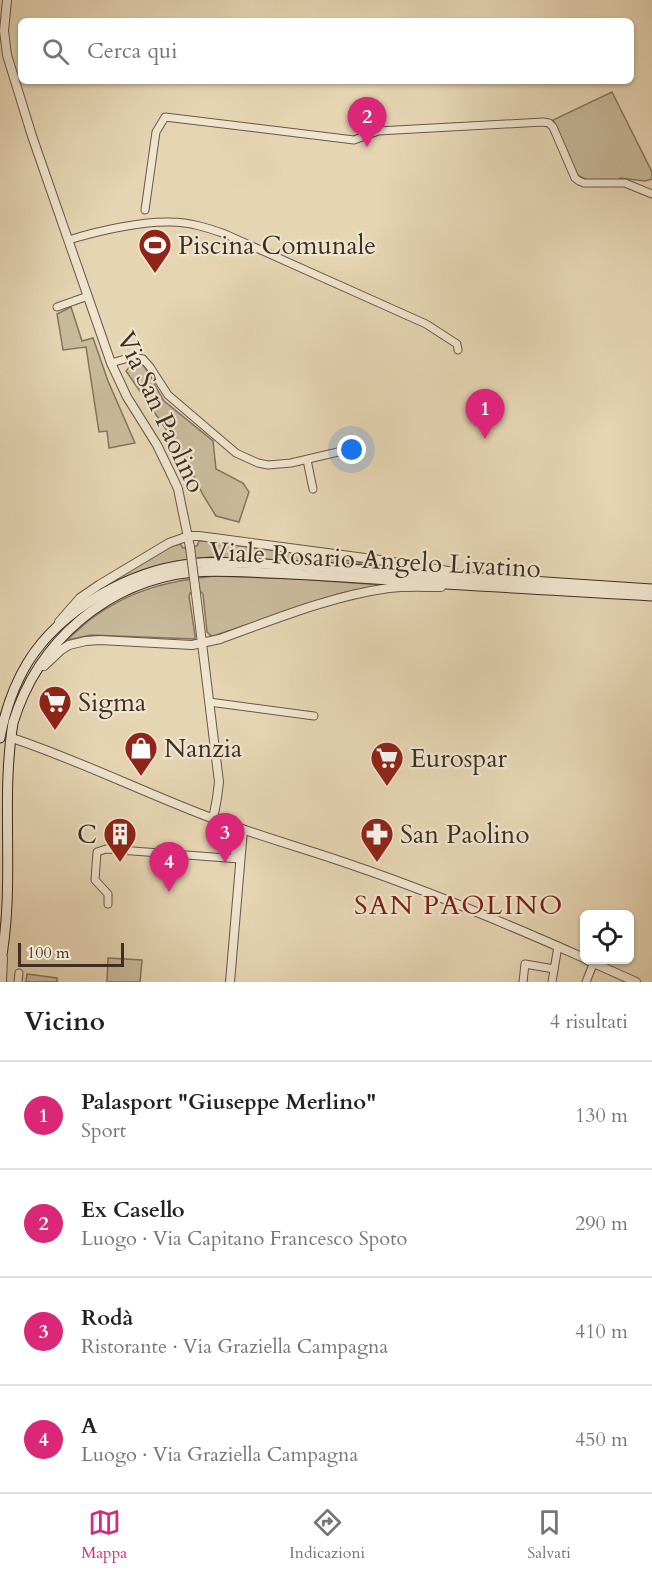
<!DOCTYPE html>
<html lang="it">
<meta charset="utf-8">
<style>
body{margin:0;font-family:Cardo,serif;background:#f2f2f2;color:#222}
.controls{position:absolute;right:18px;bottom:18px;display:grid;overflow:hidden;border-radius:9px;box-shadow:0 2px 4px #0004}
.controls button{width:54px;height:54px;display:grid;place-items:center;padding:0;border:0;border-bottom:2px solid #e0e0e0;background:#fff;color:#222;font:30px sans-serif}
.scale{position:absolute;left:18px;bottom:15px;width:106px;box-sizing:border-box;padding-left:6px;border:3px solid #3d2f25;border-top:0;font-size:16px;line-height:21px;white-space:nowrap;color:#3d2f25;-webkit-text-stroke:4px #efe4ce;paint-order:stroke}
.you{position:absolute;left:352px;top:450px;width:21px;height:21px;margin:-15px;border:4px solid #fff;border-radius:50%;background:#1a73e8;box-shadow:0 0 0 9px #1a73e833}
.badge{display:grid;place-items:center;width:39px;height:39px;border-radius:50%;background:#db2777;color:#fff;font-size:20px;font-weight:700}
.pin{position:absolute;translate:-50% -50px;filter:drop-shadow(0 2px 3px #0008)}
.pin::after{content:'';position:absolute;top:32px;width:21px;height:18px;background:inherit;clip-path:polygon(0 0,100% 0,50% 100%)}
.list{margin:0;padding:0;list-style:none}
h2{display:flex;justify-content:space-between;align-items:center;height:78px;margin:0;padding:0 24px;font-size:26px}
h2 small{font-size:20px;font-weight:400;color:#767676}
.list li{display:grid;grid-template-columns:39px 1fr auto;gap:18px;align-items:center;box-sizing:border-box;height:108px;padding:0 24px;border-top:2px solid #e0e0e0}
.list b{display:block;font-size:22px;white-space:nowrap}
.list p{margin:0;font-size:20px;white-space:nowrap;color:#767676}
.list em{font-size:20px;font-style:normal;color:#767676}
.icon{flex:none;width:33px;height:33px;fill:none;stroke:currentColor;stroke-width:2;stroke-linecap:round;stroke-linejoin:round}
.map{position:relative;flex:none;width:652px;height:982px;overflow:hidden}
.search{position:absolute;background:#fff;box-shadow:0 2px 4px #0004;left:18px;right:18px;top:18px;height:66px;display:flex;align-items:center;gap:15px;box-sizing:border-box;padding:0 21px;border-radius:9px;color:#767676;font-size:22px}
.sheet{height:510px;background:#fff}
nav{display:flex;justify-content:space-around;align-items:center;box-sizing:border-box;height:84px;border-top:2px solid #e0e0e0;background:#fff;font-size:16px;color:#767676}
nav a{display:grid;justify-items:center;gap:3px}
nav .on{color:#db2777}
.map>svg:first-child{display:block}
.green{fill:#c9b99b;stroke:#837460;stroke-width:1.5}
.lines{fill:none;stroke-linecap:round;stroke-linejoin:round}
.minor-casing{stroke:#675848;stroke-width:9}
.tertiary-casing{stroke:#675848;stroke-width:10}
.secondary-casing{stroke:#3d2f25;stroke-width:11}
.minor{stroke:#efe4ce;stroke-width:7}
.tertiary{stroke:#efe4ce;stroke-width:8}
.secondary{stroke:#efe4ce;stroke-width:9}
.tertiary-bridge-casing{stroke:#675848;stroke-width:10;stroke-linecap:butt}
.tertiary-bridge{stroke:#efe4ce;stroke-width:8}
.labels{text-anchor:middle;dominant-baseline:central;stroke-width:4.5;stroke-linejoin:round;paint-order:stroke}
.poi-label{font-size:26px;fill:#3d2f25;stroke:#efe4ce;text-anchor:start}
.street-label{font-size:26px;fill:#3d2f25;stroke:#efe4ce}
.neighbourhood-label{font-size:27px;letter-spacing:1.5px;fill:#7a1f14;stroke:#efe4ce}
</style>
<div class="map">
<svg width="652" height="982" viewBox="0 0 652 982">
<rect width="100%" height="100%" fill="#e6d5b3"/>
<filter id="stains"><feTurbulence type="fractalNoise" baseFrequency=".00333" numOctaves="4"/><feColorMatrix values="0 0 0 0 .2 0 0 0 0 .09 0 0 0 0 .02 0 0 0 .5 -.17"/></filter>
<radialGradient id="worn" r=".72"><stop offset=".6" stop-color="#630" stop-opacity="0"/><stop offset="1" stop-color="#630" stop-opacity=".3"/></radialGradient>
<!-- green -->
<g class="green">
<path d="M612 92 652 172V179L645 181 620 178V180C606 180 586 185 576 173L553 120Z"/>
<path d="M71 307 82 341 93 338 108 381 135 443 109 448 107 431 99 432 86 347 63 350 57 314Z"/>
<path d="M135 363 144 366 164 401 213 441 216 469 243 483 249 492 239 522 216 516 203 495 183 454 126 371 130 366Z"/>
<path d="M199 541H205L381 565 211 557C186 559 161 563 137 572 122 578 107 585 93 592L168 547 180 544 183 548 197 546Z"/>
<path d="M214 576 300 579 383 585 342 593 213 636 210 635 207 632 203 594 201 592 190 593 189 596 195 635V639L91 635 67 640C75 633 83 625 92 618 131 590 167 581 214 576Z"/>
<path d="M108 958 142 960 140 982H107Z"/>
<path d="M27 974 57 978V982H26Z"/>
</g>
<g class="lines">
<defs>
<g id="minor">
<path d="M145 210 156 132 165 117 354 140 378 131 543 122 549 123 553 127 575 178 579 181 584 183H625L652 194"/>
<path d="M69 240C97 231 142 221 171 222 190 222 208 228 225 234L426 324 457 344 458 350"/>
<path d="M57 307 88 296"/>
<path d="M111 363 132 357 143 359 150 367 168 395 236 453 258 463 268 465 291 463 355 448"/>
<path d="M307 460 313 489"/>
<path d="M209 702 314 716"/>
<path d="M234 858 237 827"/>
<path d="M108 904V894L95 880 97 852 106 849 240 859"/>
<path d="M18 982 19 973"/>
<path d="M523 982 525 964 554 969"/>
<path d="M552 982 558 946"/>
<path d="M586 982 594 962"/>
</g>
<g id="tertiary">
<path d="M7 0 4 31 7 55 32 136 111 363 127 397 157 445 173 478 178 489 190 547"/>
<path d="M196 594 219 782 217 798 213 819"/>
<path d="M59 622 80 598 99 585 169 543 189 536H199L380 560 454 572"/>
<path d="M44 666 61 650 69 645 86 641 100 640 192 645 220 639C275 619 331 596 389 588 406 586 424 587 441 587"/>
<path d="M15 739C83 762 147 794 214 819 259 836 306 849 352 865 431 892 508 924 584 958"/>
<path d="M587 960 636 982"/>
<path d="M2 982 3 958"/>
<path d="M230 982 243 830"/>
</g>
<g id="secondary">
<path d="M0 738C5 711 14 685 28 662 61 609 130 571 190 564 214 561 239 563 263 564 307 566 350 569 394 572 480 577 566 583 652 589"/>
<path d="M0 966C16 886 0 802 13 723 38 641 107 581 193 572 218 570 244 572 269 573 314 575 359 578 403 581 486 587 569 591 652 596"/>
</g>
</defs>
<!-- minor casing -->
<use href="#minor" class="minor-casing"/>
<!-- tertiary casing -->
<use href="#tertiary" class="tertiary-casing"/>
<!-- secondary casing -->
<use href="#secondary" class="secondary-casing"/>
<!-- minor -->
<use href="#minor" class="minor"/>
<!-- tertiary -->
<use href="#tertiary" class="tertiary"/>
<!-- secondary -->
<use href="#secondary" class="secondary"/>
<defs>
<path id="tertiary-bridge" d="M190 547 196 594"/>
</defs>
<!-- tertiary-bridge casing -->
<use href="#tertiary-bridge" class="tertiary-bridge-casing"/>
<!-- tertiary-bridge -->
<use href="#tertiary-bridge" class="tertiary-bridge"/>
</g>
<!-- icons -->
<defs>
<symbol id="stadium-pin" viewBox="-11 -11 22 30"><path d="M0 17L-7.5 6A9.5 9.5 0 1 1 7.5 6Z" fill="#8f2418" stroke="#efe4ce"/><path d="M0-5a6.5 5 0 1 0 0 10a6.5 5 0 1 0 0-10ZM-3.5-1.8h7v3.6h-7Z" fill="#fff"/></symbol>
<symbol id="supermarket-pin" viewBox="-11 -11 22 30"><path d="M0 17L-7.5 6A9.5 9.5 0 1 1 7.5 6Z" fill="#8f2418" stroke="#efe4ce"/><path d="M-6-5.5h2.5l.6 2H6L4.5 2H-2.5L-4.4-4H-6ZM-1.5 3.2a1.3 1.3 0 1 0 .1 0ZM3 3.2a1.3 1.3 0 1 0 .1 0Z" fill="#fff"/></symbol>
<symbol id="shop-pin" viewBox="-11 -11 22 30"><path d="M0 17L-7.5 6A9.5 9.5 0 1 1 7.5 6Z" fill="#8f2418" stroke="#efe4ce"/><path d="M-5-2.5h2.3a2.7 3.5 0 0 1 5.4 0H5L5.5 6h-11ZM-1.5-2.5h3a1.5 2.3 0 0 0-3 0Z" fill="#fff"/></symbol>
<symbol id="building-pin" viewBox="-11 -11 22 30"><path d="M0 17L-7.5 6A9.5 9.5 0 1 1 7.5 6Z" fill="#8f2418" stroke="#efe4ce"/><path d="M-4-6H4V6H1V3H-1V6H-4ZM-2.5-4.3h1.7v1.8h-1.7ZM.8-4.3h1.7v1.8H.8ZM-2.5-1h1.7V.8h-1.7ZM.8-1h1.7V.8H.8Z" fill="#fff"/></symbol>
<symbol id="pharmacy-pin" viewBox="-11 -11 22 30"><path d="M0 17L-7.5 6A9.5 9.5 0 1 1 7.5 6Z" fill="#8f2418" stroke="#efe4ce"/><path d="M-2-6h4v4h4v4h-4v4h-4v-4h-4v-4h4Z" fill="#fff"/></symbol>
</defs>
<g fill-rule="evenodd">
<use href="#stadium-pin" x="136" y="226" width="38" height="52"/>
<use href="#supermarket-pin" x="36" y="683" width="38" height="52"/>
<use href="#shop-pin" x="122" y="729" width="38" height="52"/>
<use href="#supermarket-pin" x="368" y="739" width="38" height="52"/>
<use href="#building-pin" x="101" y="815" width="38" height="52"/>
<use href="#pharmacy-pin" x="358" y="815" width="38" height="52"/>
</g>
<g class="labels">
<!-- poi labels -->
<g class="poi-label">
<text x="178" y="245">Piscina Comunale</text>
<text x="78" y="702">Sigma</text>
<text x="164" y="748">Nanzia</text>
<text x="410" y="758">Eurospar</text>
<text x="97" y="834" text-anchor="end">C</text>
<text x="400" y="834">San Paolino</text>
</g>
<!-- street labels -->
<g class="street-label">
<text transform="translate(161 412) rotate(65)">Via San Paolino</text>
<text transform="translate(375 560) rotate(3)">Viale Rosario Angelo Livatino</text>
</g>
<!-- neighbourhood labels -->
<g class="neighbourhood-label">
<text x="459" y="905">SAN PAOLINO</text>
</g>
</g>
<rect width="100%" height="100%" filter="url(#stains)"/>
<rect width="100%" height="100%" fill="url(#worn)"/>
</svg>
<div class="controls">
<button><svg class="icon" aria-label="locate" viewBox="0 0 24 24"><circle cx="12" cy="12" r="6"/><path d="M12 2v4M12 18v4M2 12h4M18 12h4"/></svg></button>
</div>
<div class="scale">100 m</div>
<div class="you"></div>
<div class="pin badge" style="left:485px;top:439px">1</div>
<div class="pin badge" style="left:367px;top:147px">2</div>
<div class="pin badge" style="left:225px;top:863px">3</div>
<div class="pin badge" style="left:169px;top:892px">4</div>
<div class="search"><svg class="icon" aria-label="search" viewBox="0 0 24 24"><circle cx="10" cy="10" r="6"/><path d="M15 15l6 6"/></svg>Cerca qui</div>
</div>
<section class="sheet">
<h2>Vicino<small>4 risultati</small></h2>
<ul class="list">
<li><span class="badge">1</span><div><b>Palasport &quot;Giuseppe Merlino&quot;</b><p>Sport</p></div><em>130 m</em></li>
<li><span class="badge">2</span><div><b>Ex Casello</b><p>Luogo · Via Capitano Francesco Spoto</p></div><em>290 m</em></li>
<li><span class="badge">3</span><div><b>Rodà</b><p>Ristorante · Via Graziella Campagna</p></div><em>410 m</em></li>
<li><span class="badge">4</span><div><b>A</b><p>Luogo · Via Graziella Campagna</p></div><em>450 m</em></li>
</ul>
</section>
<nav>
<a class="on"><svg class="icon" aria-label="map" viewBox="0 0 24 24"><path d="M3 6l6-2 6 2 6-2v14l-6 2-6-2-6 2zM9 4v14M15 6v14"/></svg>Mappa</a>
<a><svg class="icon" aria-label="directions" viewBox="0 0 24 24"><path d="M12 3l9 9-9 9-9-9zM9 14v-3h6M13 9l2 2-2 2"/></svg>Indicazioni</a>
<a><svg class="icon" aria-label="saved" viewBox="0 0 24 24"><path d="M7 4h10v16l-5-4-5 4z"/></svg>Salvati</a>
</nav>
